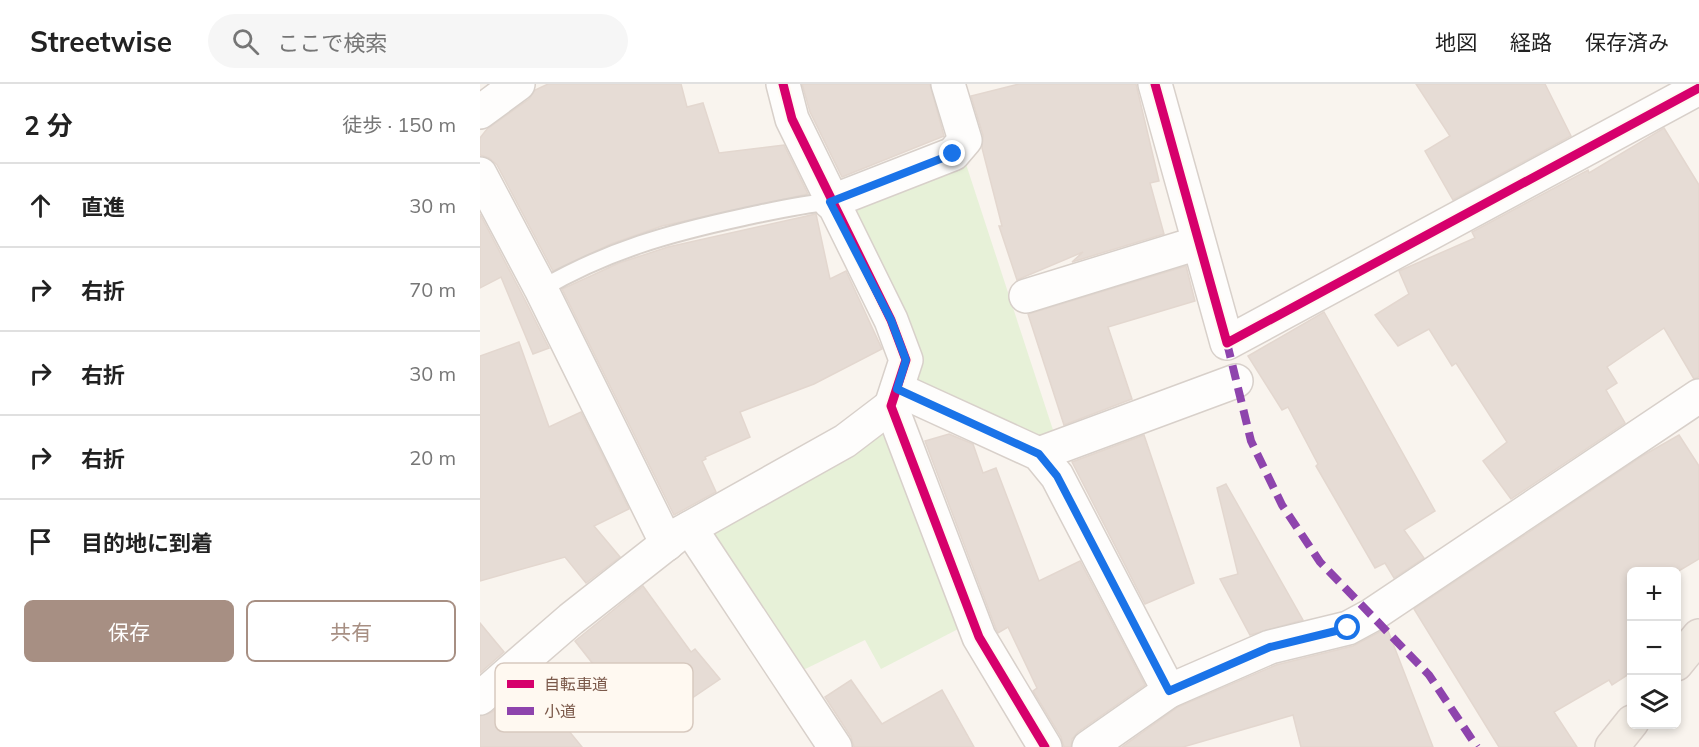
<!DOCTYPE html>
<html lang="ja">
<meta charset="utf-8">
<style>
body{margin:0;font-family:Mulish,"Noto Sans JP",sans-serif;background:#f6f6f6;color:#222}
.controls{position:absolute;right:18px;bottom:18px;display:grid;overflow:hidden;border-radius:9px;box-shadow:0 3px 9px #0003}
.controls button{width:54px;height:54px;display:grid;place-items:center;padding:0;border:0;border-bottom:2px solid #e0e0e0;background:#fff;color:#222;font:30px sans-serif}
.stop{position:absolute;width:18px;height:18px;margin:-14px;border:4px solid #1a73e8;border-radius:50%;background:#fff}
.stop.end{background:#1a73e8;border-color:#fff;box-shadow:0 2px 6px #0008}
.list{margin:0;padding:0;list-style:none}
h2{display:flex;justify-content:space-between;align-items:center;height:78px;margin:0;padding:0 24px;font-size:26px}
h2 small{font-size:20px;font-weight:400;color:#767676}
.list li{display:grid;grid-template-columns:39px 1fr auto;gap:18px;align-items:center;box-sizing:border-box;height:84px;padding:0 24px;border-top:2px solid #e0e0e0}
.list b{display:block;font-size:22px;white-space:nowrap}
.list em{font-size:20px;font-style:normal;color:#767676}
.actions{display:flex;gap:12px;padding:18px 24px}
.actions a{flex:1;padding:14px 0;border:2px solid #a78f83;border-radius:9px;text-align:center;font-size:21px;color:#a78f83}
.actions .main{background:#a78f83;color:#fff}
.icon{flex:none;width:33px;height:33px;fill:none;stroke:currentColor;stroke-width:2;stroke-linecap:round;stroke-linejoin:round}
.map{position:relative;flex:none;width:1219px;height:663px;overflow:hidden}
header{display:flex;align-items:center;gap:36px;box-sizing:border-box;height:84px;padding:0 30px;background:#fff;border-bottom:2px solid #e0e0e0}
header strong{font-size:28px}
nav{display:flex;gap:33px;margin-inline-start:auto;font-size:21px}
.search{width:420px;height:54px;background:#f6f6f6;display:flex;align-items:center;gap:15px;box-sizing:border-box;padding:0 21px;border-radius:33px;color:#767676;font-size:22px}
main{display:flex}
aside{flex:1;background:#fff}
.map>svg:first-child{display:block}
.green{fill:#e7f1d8}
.building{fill:#e6dcd5;stroke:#e3d7cf;stroke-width:1.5}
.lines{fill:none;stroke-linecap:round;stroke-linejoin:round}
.service-casing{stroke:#d8d0ca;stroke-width:20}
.minor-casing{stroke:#d8d0ca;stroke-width:36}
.primary-casing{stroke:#dad0ca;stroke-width:36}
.service{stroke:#fefdfc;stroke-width:16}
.minor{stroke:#fefdfc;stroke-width:33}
.primary{stroke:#f4eee6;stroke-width:33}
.quiet{stroke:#8e44ad;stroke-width:8;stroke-dasharray:15 8;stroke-linecap:butt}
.cycleway-casing{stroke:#fff9f1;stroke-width:13}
.cycleway{stroke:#d6006c;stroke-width:9}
.route{stroke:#1a73e8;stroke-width:8}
.key{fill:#fff9f1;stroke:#d7c9bf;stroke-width:1.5}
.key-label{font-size:16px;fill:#7b594a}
</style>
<header>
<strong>Streetwise</strong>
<div class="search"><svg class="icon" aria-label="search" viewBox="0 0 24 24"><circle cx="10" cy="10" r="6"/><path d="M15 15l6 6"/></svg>ここで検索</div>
<nav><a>地図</a><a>経路</a><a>保存済み</a></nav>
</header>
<main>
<aside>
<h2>2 分<small>徒歩 · 150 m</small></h2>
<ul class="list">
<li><svg class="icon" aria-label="ahead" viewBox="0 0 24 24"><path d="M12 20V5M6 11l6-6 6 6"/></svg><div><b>直進</b></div><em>30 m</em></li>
<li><svg class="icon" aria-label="right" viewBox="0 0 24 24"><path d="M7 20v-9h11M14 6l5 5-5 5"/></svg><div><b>右折</b></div><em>70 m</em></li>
<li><svg class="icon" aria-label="right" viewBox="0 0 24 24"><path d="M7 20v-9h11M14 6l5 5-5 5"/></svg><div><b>右折</b></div><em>30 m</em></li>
<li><svg class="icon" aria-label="right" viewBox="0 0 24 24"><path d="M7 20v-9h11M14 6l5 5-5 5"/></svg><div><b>右折</b></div><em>20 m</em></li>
<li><svg class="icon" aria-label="arrive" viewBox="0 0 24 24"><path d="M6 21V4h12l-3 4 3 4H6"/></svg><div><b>目的地に到着</b></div></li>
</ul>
<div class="actions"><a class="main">保存</a><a>共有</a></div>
</aside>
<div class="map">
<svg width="1219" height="663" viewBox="0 0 1219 663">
<rect width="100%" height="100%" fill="#f9f4ee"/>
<!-- green -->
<g class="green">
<path d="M484 74 574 349 553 358 436 296 365 120Z"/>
<path d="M402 349 482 543 401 585 385 556 317 589 231 460 232 443Z"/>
</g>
<!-- building -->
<g class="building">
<path d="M68 0H201L207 23 223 19 239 69 304 61 328 110 182 142 131 160 73 187 17 81 9 74 0 71V54L7 45 49 15 55 6Z"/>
<path d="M322 0H450L464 52 362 93 330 28Z"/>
<path d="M539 0H656L679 97 670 99 684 150 592 178 603 168 537 196 519 142H522L502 64 503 51 491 12Z"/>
<path d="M936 0H1065L1091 52 973 116 945 67 970 52Z"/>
<path d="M1184 44 1219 101V293L1214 295 1184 244 1127 283 1137 299 1126 306 1145 339 1031 415 1003 377 1027 358 976 279 972 282 949 245 918 262 895 231 929 210 919 187 995 154 992 148 1108 86 1109 89Z"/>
<path d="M0 130 44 214 69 264 53 270 21 193 0 204Z"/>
<path d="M336 130 350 195 366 187 402 265 334 300 260 328 270 353 225 373 226 375 222 377 236 408 194 431 82 205 139 179 188 163Z"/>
<path d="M706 182 715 217 628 243 652 315 584 341 548 230Z"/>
<path d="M844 228 955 427 924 446 944 474 914 494 905 479 895 484 836 382 838 380 808 323 802 326 768 272Z"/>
<path d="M39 258 69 343 101 328 149 425 114 442 140 473 106 499 85 473 0 497V272Z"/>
<path d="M469 350 493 360 503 389 516 384 559 497 600 477 665 601 598 648 592 655 591 663H584L581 653 553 607 557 604 528 543 518 549 516 545 445 357Z"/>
<path d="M664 351 714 499 665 520 592 378Z"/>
<path d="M1199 351 1219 382V475L1197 488H1152V588L1132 601 1129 596 1074 628 1097 663H1019L934 525 1164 371Z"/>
<path d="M746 400 823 536 770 551 740 495 758 490 737 404Z"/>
<path d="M163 502 211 568 215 565 240 595 165 646 95 557Z"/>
<path d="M0 539 24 568 0 589Z"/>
<path d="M907 544 953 663H821L813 631 703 663H642L698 623 796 581 873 562Z"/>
<path d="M371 596 402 640 462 606 494 663H374L371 653 345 613Z"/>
<path d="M48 597 102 663H0V632L12 628Z"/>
</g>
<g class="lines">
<defs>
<path id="service" d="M61 205C128 166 190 149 264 133 293 127 321 120 350 118"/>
<g id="minor">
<path d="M303 0 312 35 411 236 426 276 411 322 499 553 565 663"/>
<path d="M675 0 747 259 1219 4"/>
<path d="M0 28 38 0"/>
<path d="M0 90 61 205 187 460"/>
<path d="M350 118 473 70 485 56 468 0"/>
<path d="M546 212 718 159"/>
<path d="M417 305 559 370 577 392 689 607"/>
<path d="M559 370 756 297"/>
<path d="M210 444 355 663"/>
<path d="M0 614 91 535 199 450 365 357 411 322"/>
<path d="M609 663 689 607 790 563 868 544 892 531 1219 312"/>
</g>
<g id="primary">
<path d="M1196 580 1219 552"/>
<path d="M1132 663 1152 638"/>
</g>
</defs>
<!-- service casing -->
<use href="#service" class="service-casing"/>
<!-- minor casing -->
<use href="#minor" class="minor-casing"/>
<!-- primary casing -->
<use href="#primary" class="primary-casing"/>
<!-- service -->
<use href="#service" class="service"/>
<!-- minor -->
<use href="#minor" class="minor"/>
<!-- primary -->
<use href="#primary" class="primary"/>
<!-- quiet -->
<path class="quiet" d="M747 259 771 357 802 421 840 478 949 591 997 663"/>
<defs>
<g id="cycleway">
<path d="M303 0 312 35 411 236 426 276 411 322 499 553 565 663"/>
<path d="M675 0 747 259 1219 4"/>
</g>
</defs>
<!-- cycleway casing -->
<use href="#cycleway" class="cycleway-casing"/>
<!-- cycleway -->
<use href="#cycleway" class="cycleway"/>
</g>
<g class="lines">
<!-- route -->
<path class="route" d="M473 70 350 118 411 236 426 276 417 305 559 370 577 392 689 607 790 563 868 544"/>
</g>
<!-- legend -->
<rect x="15" y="579" width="198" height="69" rx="9" class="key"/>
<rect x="27" y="596" width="27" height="8" fill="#d6006c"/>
<rect x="27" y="623" width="27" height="8" fill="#8e44ad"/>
<g class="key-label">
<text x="64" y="606">自転車道</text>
<text x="64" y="633">小道</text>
</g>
</svg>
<div class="controls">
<button>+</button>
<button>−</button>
<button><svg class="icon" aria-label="layers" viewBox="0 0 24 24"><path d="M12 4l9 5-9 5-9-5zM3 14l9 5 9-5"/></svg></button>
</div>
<div class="stop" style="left:868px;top:544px"></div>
<div class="stop end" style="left:473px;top:70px"></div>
</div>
</main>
